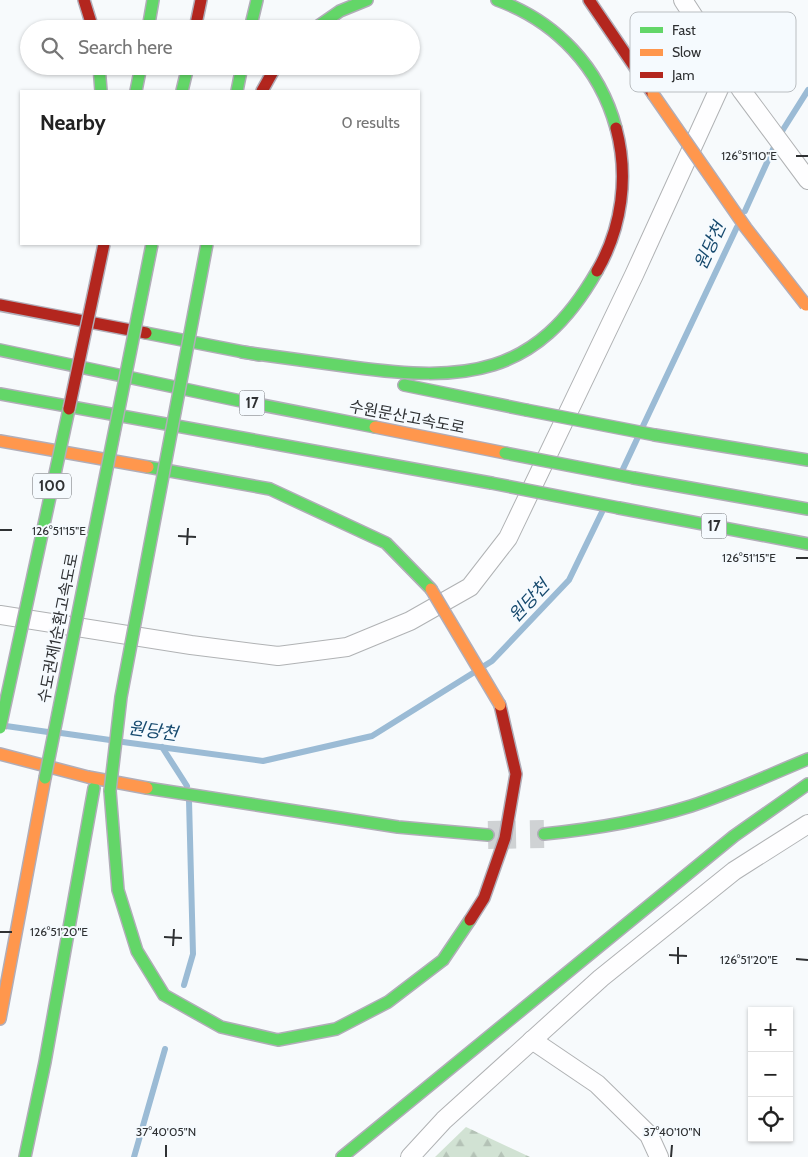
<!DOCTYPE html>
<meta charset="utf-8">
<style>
body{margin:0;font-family:Cabin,"Noto Sans KR",sans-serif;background:#f6f6f6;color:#222}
.controls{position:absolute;right:15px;bottom:15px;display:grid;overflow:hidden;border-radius:0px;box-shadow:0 1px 4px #0004}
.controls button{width:45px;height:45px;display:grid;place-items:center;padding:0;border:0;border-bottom:1px solid #e0e0e0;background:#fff;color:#222;font:25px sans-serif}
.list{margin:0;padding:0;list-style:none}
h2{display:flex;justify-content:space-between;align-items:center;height:65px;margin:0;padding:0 20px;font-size:21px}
h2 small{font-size:16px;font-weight:400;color:#767676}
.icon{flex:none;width:28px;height:28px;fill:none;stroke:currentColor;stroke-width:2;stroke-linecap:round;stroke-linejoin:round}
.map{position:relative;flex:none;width:808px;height:1157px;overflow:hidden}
.search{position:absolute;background:#fff;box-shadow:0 1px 4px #0004;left:20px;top:20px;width:400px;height:55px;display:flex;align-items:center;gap:12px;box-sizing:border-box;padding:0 18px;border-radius:28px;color:#767676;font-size:19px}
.panel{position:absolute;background:#fff;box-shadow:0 1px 4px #0004;left:20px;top:90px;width:400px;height:155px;border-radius:0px}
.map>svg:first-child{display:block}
.forest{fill:url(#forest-firs)}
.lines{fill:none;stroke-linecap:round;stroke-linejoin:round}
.stream{stroke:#9bbbd5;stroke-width:6}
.highway-tunnel{stroke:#cfd2d4;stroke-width:28;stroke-dasharray:28 14;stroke-linecap:butt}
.street-casing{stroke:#b0b2b4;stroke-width:20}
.fast-casing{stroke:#b1adb8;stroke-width:14}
.slow-casing{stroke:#b1adb8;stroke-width:14}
.jam-casing{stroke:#b1adb8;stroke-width:14}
.street{stroke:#fefeff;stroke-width:18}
.fast{stroke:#63d668;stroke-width:11}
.slow{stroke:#ff974d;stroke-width:11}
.jam{stroke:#b3261e;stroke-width:11}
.fast-bridge-casing{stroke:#b1adb8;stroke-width:14;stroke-linecap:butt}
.slow-bridge-casing{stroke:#b1adb8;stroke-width:14;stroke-linecap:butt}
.jam-bridge-casing{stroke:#b1adb8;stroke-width:14;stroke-linecap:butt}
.fast-bridge{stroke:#63d668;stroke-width:11}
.slow-bridge{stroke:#ff974d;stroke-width:11}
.jam-bridge{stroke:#b3261e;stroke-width:11}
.ticks{fill:none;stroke:#2f3133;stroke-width:2}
.labels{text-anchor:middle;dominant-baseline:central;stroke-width:4;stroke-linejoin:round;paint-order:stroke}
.shield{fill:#f5fafe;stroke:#6a6d70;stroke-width:1}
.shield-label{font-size:15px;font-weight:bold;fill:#2f3133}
.street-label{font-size:16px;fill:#2f3133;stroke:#f5fafe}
.water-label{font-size:18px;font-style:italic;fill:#174a6e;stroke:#f5fafe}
.key{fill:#f5fafe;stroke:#babec1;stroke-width:1}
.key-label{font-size:14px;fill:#2f3133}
.ticks-label{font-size:12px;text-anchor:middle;fill:#2f3133;stroke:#f5fafe;stroke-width:4;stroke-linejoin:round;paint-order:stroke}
</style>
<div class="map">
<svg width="808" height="1157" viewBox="0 0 808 1157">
<defs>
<pattern id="forest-firs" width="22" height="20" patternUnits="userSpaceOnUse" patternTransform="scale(1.25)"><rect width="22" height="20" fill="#d1e2d3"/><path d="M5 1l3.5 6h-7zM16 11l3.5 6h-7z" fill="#b4c2b6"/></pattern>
</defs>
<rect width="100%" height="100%" fill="#f7fafc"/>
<!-- forest -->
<path class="forest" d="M466 1127 530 1157H435Z"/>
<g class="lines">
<!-- stream -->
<g class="stream">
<path d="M745 211 779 136 808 90"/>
<path d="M643 426 737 227"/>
<path d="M623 469 638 437"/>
<path d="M484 666 492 661 569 580 602 512"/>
<path d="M6 726 48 732"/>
<path d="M61 733 110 740"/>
<path d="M123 742 263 761 372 736 473 673"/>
<path d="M162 747 187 786"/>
<path d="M184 985 193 954 189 800"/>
<path d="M134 1157 165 1049"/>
</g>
<!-- highway-tunnel -->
<path class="highway-tunnel" d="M488 835 544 834"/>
<defs>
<g id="street">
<path d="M683 0 742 91 808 180"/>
<path d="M0 615 191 645 278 656 347 647 410 621 470 587 508 538 634 275 728 69"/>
<path d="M532 1040 597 1084 649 1135 659 1157"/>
<path d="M410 1157 444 1120 601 978 734 871 808 824"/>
</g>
<g id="fast">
<path d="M497 0C556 21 600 68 616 128"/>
<path d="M148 29 153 0"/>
<path d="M250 29 257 0"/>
<path d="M314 29 340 11 367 0"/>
<path d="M99 66 101 91"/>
<path d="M136 91 141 66"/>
<path d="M182 91 188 66"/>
<path d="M237 91 242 66"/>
<path d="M146 333 259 355"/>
<path d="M0 350 236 400 375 427"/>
<path d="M242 352C279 357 315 362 352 367 464 382 536 378 597 271"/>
<path d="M404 385 526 410"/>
<path d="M0 394 491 483"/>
<path d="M655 435 808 460"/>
<path d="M148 467 270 489 386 543 431 589"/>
<path d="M634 478 808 509"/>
<path d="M619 508 808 544"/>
<path d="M147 788 398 827 488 835"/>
<path d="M110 791 118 890 137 951 164 995 221 1027 278 1040 336 1029 388 1002 443 960 470 920"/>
<path d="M544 834C594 829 643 821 691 806 731 793 769 775 808 759"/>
<path d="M25 1157 45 1062 94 788"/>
<path d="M342 1157 734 836 808 784"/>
</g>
<g id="slow">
<path d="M375 427 505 453"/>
<path d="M0 441 148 467"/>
<path d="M0 754 88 777 147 788"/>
<path d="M0 1019 45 778"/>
</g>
<g id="jam">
<path d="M84 0 93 29"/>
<path d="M589 0 653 94"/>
<path d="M195 29 201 0"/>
<path d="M262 91 276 66"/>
<path d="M597 271C622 228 629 176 616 128"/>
<path d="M0 305 146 333"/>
<path d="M470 920 484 898 505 838 516 774 500 705"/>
</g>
</defs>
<!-- street casing -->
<use href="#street" class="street-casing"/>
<!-- fast casing -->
<use href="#fast" class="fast-casing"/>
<!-- slow casing -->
<use href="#slow" class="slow-casing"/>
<!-- jam casing -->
<use href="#jam" class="jam-casing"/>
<!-- street -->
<use href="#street" class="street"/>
<!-- fast -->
<use href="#fast" class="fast"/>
<!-- slow -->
<use href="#slow" class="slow"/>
<!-- jam -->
<use href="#jam" class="jam"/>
<defs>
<g id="fast-bridge">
<path d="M526 410 655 435"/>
<path d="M505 453 634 478"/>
<path d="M491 483 619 508"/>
<path d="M0 728 69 409"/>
<path d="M45 778 152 244"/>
<path d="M110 791 121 697 207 244"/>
</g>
<g id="slow-bridge">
<path d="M653 94 746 228 806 305"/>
<path d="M431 589 500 705"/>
</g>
<path id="jam-bridge" d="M69 409 104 244"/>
</defs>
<!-- fast-bridge casing -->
<use href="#fast-bridge" class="fast-bridge-casing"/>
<!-- slow-bridge casing -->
<use href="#slow-bridge" class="slow-bridge-casing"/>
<!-- jam-bridge casing -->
<use href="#jam-bridge" class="jam-bridge-casing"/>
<!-- fast-bridge -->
<use href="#fast-bridge" class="fast-bridge"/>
<!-- slow-bridge -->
<use href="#slow-bridge" class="slow-bridge"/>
<!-- jam-bridge -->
<use href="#jam-bridge" class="jam-bridge"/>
</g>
<!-- ticks -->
<path class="ticks" d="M796 156H808M0 530H12M178 536 196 537M187 545 188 528M796 558H808M0 932H12M164 937 182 938M173 946 174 929M669 955 687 956M796 959 808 960M678 964V947M166 1157V1145M671 1157 672 1145"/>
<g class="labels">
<!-- shield labels -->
<g class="shield">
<rect x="239.5" y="390.5" width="25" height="25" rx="4"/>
<rect x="33" y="473.5" width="38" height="25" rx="4"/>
<rect x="701.5" y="513.5" width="25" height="25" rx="4"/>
</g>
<g class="shield-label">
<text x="252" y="403">17</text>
<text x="52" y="486">100</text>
<text x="714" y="526">17</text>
</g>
<!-- street labels -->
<g class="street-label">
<text transform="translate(407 417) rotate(11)">수원문산고속도로</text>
<text transform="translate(58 628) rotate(-79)">수도권제1순환고속도로</text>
</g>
<!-- water labels -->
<g class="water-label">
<text transform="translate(710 246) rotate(-65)">원당천</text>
<text transform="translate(529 601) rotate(-47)">원당천</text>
<text transform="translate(153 731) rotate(8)">원당천</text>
</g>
</g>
<!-- legend -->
<rect x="630" y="12" width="166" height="80" rx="8" class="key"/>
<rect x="640" y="27" width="23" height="6" fill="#63d668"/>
<rect x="640" y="49" width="23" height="7" fill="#ff974d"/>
<rect x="640" y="72" width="23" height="6" fill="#b3261e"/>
<g class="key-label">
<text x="672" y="35">Fast</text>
<text x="672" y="57">Slow</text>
<text x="672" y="80">Jam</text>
</g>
<g class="ticks-label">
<text x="749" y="160">126°51'10"E</text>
<text x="59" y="535">126°51'15"E</text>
<text x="749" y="562">126°51'15"E</text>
<text x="59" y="936">126°51'20"E</text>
<text x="749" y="964">126°51'20"E</text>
<text x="166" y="1136">37°40'05"N</text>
<text x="672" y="1136">37°40'10"N</text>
</g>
</svg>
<div class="controls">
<button>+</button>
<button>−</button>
<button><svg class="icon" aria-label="locate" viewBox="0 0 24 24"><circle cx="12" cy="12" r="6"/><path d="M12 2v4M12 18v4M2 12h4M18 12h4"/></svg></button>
</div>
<div class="search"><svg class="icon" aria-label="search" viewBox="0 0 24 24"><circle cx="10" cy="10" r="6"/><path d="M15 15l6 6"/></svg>Search here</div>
<section class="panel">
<h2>Nearby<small>0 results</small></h2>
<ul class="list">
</ul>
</section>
</div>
